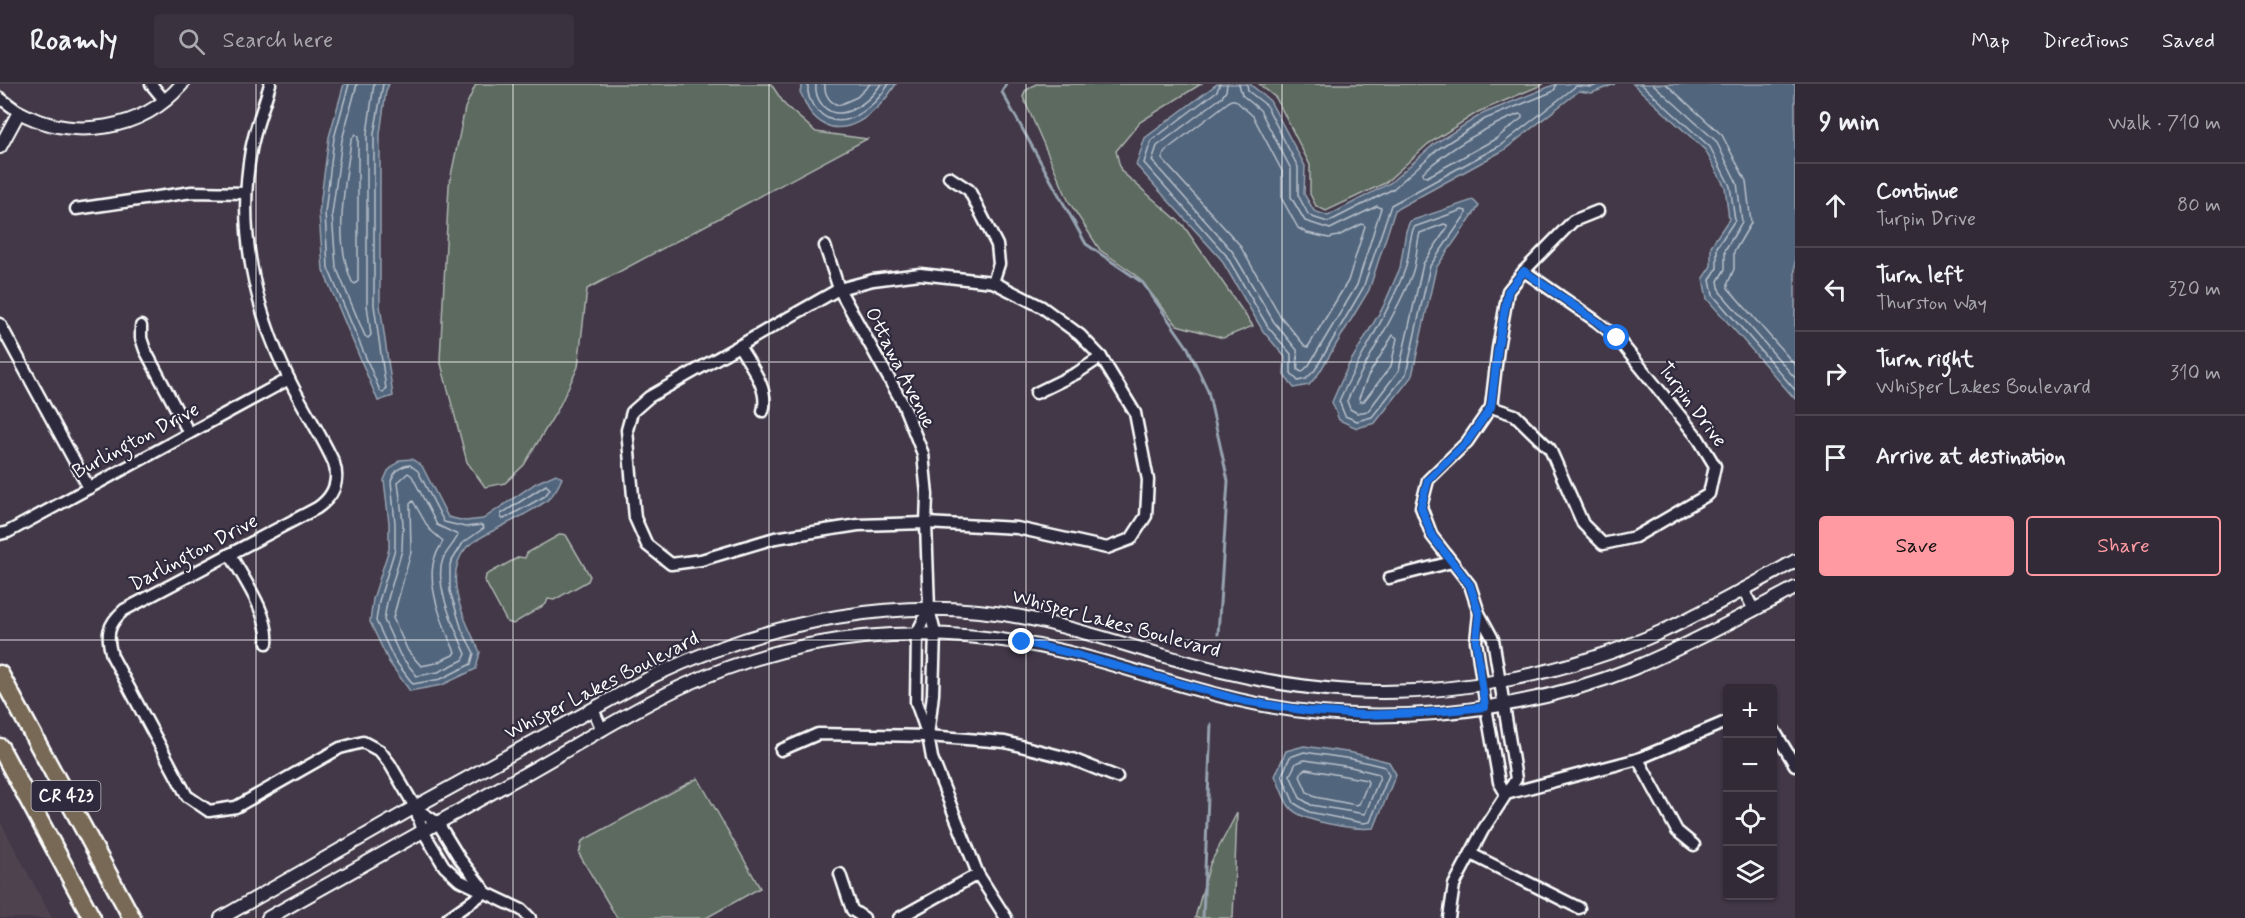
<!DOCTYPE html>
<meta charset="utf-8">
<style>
body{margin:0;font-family:Mynerve,sans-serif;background:#3a323e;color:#f1f3f6}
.controls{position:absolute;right:18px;bottom:18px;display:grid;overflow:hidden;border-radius:6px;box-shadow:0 2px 4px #0004}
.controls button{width:54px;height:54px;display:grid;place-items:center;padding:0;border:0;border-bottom:2px solid #4d4651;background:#322a36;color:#f1f3f6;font:30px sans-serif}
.stop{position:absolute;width:18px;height:18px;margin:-14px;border:4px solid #1a73e8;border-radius:50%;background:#fff}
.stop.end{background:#1a73e8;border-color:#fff;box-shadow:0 2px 6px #0008}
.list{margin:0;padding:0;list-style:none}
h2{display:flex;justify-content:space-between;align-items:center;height:78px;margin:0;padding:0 24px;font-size:26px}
h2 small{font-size:20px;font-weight:400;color:#a8a7ad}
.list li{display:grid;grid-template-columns:39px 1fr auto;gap:18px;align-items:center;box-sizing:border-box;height:84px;padding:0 24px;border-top:2px solid #4d4651}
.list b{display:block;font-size:22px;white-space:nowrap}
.list p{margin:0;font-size:20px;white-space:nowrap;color:#a8a7ad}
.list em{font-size:20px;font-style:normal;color:#a8a7ad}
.actions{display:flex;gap:12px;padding:18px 24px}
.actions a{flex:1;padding:14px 0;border:2px solid #ff9aa2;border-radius:6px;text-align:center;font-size:21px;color:#ff9aa2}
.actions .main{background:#ff9aa2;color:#111}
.icon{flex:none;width:33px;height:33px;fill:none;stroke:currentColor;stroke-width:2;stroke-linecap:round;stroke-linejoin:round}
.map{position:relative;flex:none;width:1795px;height:834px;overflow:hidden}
header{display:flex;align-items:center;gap:36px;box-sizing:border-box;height:84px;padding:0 30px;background:#322a36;border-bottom:2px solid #4d4651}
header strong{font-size:28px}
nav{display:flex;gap:33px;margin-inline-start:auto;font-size:21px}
.search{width:420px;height:54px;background:#3a323e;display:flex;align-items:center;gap:15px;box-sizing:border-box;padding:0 21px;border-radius:6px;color:#a8a7ad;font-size:22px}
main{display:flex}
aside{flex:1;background:#322a36}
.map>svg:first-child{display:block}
.built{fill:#50424f}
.green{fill:#5d6b60;stroke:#aeb5b0;stroke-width:1.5}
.water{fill:#51657d;stroke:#97a3b1;stroke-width:1.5}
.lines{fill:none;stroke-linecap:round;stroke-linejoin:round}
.shore{stroke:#b9c1cb;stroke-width:1.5}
.stream{stroke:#97a3b1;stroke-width:3}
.minor-casing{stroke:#fff;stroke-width:15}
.tertiary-casing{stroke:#fff;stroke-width:16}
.trunk-casing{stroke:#fff;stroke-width:21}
.minor{stroke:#2f2a3d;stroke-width:10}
.tertiary{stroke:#2f2a3d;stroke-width:12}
.trunk{stroke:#776954;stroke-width:16}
.route{stroke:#1a73e8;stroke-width:8}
.grid{fill:none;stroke:#fff;stroke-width:1.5;stroke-opacity:0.55}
.labels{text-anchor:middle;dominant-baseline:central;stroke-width:4.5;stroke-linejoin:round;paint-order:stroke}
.shield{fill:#2f2a3d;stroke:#c1bfc5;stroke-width:1.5}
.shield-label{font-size:18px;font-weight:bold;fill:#fff}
.street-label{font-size:20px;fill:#fff;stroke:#2f2a3d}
</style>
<header>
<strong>Roamly</strong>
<div class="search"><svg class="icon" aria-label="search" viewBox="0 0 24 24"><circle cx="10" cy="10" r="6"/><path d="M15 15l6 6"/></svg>Search here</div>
<nav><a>Map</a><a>Directions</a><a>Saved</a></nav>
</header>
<main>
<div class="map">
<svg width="1795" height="834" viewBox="0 0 1795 834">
<rect width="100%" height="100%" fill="#423848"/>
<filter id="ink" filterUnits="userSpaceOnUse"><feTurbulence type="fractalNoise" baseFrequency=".0167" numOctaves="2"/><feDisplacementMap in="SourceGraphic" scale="12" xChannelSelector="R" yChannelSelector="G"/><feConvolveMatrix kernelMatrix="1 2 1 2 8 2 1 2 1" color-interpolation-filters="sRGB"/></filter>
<g filter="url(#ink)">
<!-- built -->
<path class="built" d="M0 737 52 834H0Z"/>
<!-- green -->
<g class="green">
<path d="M476 0H771L785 21 816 48 867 55 587 205 578 283 558 325 524 381 505 399 485 403 467 378 440 276 449 101 465 24Z"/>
<path d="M1036 0H1201L1140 38 1116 67 1121 87 1183 141 1253 242 1223 254 1177 241 1135 190 1100 166 1069 118 1023 13 1025 7Z"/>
<path d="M1259 0H1544L1478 28 1428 60 1385 99 1326 127 1316 122 1310 110V81L1276 14Z"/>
<path d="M561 450 566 451 590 492 588 497 554 516 548 515 546 520 513 540 507 538 485 497 486 491 519 473 525 474 527 469Z"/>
<path d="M698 694 760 804 706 834H617L579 770 582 757Z"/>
<path d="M1237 729 1233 834H1195L1210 780Z"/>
</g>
<!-- water -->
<g class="water">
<path d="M344 0H389L386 7 380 50V221L393 312 378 317 323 186 319 129 329 53Z"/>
<path d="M803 0H896C879 28 840 64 811 29 806 23 804 15 800 8Z"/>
<path d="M1217 0H1250L1270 17 1305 82 1304 110 1314 127 1328 132 1390 99 1434 60 1482 30 1556 0H1615L1592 9 1579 7 1504 66 1395 126 1369 206 1319 289 1309 301 1294 304 1284 291 1285 273 1263 247 1221 175 1136 81 1145 54Z"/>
<path d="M1633 0H1795V315L1707 215 1703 194 1711 182V162L1729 135 1725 103 1705 66Z"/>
<path d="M1473 116 1479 122 1436 184 1412 292 1375 339 1357 344 1339 336 1332 318 1348 282 1383 223 1400 184 1406 147 1410 137Z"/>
<path d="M412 375 422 382 448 433 465 437 483 435 536 399 556 390 562 394C553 416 543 420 523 431 510 439 475 454 466 464 441 493 466 539 480 568L476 585 442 601 410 607 389 578 370 538 373 515 389 465V439L384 396 388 387 400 376Z"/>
<path d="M1304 662 1353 669 1389 678 1396 690 1374 744C1356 746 1299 738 1289 722 1283 714 1280 701 1275 692L1286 667Z"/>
</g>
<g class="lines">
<!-- shore -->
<g class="shore">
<path d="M349 0 334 54 325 129 328 184 380 307 383 309 386 305 374 221V50L383 0"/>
<path d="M357 0 342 56 332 130 336 183 365 252 368 254 371 251 367 221V50L374 0"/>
<path d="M808 0C807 9 810 19 817 26 841 53 875 23 889 0"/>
<path d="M816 0C815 8 817 15 823 22 841 41 870 17 881 0"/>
<path d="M825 0C824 9 829 19 839 21L857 13 870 0"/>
<path d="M1220 0 1217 7 1151 57 1144 79 1226 171 1268 243 1291 270V289L1298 297 1306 295 1315 286 1363 204 1391 121 1501 61 1576 2 1592 3 1599 0"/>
<path d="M1227 0 1226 7 1222 13 1157 62 1152 77 1232 167 1274 238 1297 266 1298 286 1302 288 1309 281 1357 201 1381 124 1377 122 1330 145 1305 137 1291 113V85L1260 26 1242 11 1239 0"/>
<path d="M1247 0 1248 7 1266 21 1298 83V111L1308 130 1312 133 1328 138 1393 105 1438 65 1485 35 1552 8 1555 5 1556 0"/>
<path d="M1641 0 1710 63 1730 102 1735 136 1717 163V184L1710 196 1713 211 1795 306"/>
<path d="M1653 0 1716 57 1737 99 1742 138 1725 166V185L1718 197 1720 208 1795 294"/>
<path d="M1666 0 1722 51 1746 97 1751 139 1734 168V185L1728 199V204L1795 281"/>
<path d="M1231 16H1235L1253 32 1282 87V115L1298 144 1307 149 1329 154 1338 152 1362 140 1365 142 1348 197 1308 263 1305 262 1281 233 1239 160 1162 75 1165 67Z"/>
<path d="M1519 30 1522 31V34L1497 54 1427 93 1423 92V88C1452 63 1484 44 1519 30Z"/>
<path d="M355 50 358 53V197L355 200 352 198C333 154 345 104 351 57Z"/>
<path d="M1462 126 1466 127V130L1430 182 1406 290 1372 333 1357 337 1345 332 1339 317C1359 273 1387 233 1404 188 1410 174 1408 157 1414 143Z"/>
<path d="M1444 140 1447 141V144L1423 180 1399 286 1368 327 1357 329 1350 325 1347 317C1366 274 1395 235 1412 190 1417 177 1416 162 1420 149Z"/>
<path d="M1393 251 1397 254 1391 282 1364 317 1360 318 1359 314 1368 292Z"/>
<path d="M410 381 418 387 444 438 465 443 482 441 484 444 463 459 450 480V507L462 546 474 569 471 580 441 595 413 600 394 575 376 537 379 517 395 465V439L391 397C394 388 400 382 410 381Z"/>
<path d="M408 389 412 392 437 441 458 451C455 459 447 466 443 475 433 500 456 547 466 570L463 576 438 588 417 592 400 571 384 536 387 518 402 466 403 439 398 398Z"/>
<path d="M546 401 550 405 545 412 504 435 501 434V430Z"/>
<path d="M413 417 429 445 443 457C441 462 437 467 435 473 425 500 444 544 455 568L453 571 436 579 421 582 408 567 393 534 411 468 410 420Z"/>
<path d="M1304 668 1352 675 1385 683 1389 691 1370 738 1363 739 1309 728 1294 719 1282 691 1290 673Z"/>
<path d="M1305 676 1351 683 1379 690 1380 693 1365 730 1311 721 1300 714 1290 691 1296 679Z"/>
<path d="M1306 685 1367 696 1368 699 1359 720 1356 721 1315 713 1307 708 1300 692 1302 687Z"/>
</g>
<!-- stream -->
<g class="stream">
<path d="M1006 0 1002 8 1086 160 1143 199 1188 264 1208 307 1228 397 1218 550"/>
<path d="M1203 834 1211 640"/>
</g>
<defs>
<g id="minor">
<path d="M151 0 165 17"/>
<path d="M270 0C264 22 255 44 251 66 237 145 254 224 289 295 303 324 321 350 334 379 340 398 333 413 317 424L124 526C107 541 106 551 112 572L187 712 209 727 236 723 340 664 363 658 380 667 390 680 415 723 423 747 444 782 459 796 522 826 530 834"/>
<path d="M0 14 19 28"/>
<path d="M949 93 969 106 997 161 999 180 993 198"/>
<path d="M76 125 192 108 246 109"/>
<path d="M825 162 839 205 903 320 923 370 927 411 926 439 929 525 935 549 933 610 928 652"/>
<path d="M920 190 993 198 1042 223 1080 251 1101 273 1135 329 1148 396 1146 432 1131 455 1107 464 1017 444 926 439 858 441 775 454 701 476 671 480 647 461 635 434 627 346 632 328 649 313 839 205 873 196Z"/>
<path d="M0 240 89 404"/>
<path d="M141 242V254L145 266 189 349"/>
<path d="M739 262C750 281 770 305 763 327"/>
<path d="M1036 309 1077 289 1101 273"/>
<path d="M1491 323 1515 331 1550 365 1583 440 1603 460 1635 453 1709 410 1715 382 1698 354 1617 254 1596 237 1524 187"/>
<path d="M0 450 8 448 289 295"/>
<path d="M230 470C243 494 270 531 267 559"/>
<path d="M1389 494 1452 478"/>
<path d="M1743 505 1754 526"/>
<path d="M929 525 917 549 916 618 928 652 932 674 978 790 1006 834"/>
<path d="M1479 530 1476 557 1486 623 1499 698 1506 710"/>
<path d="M593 625 602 646"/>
<path d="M1772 643 1795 681"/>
<path d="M781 666 818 650 928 652 1005 658 1072 675 1117 693"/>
<path d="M1638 675 1677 747 1694 761"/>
<path d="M1506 710 1638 675 1728 637"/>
<path d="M415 724 438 739 460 775 485 807"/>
<path d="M1471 770 1579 824"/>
<path d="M840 790 852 826 864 834"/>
<path d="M448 834 485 808"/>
<path d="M899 834 978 790"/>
<path d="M1449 834 1454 801 1483 746 1516 695 1493 555 1479 529 1470 501 1432 452 1421 423 1428 396 1467 358 1491 323 1498 264 1508 207 1524 187 1573 137 1598 127"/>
</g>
<g id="tertiary">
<path d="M0 63 19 28C73 57 142 47 182 0"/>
<path d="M221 834 415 723 655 591C771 537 904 508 1031 535 1096 549 1157 572 1221 587 1262 597 1307 604 1350 607 1452 613 1571 589 1663 547 1708 526 1752 501 1795 477"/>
<path d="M268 834C354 786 440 738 525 690 577 661 629 627 683 602 740 576 801 559 863 553 932 546 999 552 1066 568 1124 582 1181 603 1239 616 1364 645 1515 632 1634 584 1689 561 1742 532 1795 504"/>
</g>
<g id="trunk">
<path d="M0 590 132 834"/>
<path d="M0 663 92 834"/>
</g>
</defs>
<!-- minor casing -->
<use href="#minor" class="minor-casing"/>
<!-- tertiary casing -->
<use href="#tertiary" class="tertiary-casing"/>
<!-- trunk casing -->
<use href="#trunk" class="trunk-casing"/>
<!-- minor -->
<use href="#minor" class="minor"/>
<!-- tertiary -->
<use href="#tertiary" class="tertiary"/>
<!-- trunk -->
<use href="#trunk" class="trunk"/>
</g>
</g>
<g class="lines" filter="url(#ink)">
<!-- route -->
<path class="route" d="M1022 558 1070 569 1244 617 1308 627 1364 631 1425 629 1485 623 1476 557 1479 530 1470 501 1432 452 1421 423 1428 396 1467 358 1491 323 1498 264 1508 207 1524 187 1596 237 1617 254"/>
</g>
<!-- grid -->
<path class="grid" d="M256 0V834M513 0V834M769 0V834M1026 0V834M1282 0V834M1539 0V834M0 278H1795M0 556H1795"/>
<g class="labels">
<!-- shield labels -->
<rect class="shield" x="31.5" y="697" width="69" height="30" rx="4.5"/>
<g class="shield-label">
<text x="66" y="712">CR 423</text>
</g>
<!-- street labels -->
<g class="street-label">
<text transform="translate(900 284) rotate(63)">Ottawa Avenue</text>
<text transform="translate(1692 321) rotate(53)">Turpin Drive</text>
<text transform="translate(136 357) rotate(-28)">Burlington Drive</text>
<text transform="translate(194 469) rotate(-28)">Darlington Drive</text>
<text transform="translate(1116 540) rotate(15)">Whisper Lakes Boulevard</text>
<text transform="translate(602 602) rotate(-27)">Whisper Lakes Boulevard</text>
</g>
</g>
</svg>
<div class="controls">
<button>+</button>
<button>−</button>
<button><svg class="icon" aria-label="locate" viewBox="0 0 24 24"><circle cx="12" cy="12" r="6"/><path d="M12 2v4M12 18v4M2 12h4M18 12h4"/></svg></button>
<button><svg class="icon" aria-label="layers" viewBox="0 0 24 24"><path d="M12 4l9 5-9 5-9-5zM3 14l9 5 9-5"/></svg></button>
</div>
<div class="stop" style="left:1617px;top:254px"></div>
<div class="stop end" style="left:1022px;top:558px"></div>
</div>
<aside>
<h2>9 min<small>Walk · 710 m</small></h2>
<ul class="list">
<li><svg class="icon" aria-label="ahead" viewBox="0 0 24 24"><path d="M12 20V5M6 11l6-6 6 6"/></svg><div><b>Continue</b><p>Turpin Drive</p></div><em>80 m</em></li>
<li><svg class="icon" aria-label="left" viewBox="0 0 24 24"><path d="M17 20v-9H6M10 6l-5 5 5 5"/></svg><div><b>Turn left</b><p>Thurston Way</p></div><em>320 m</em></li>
<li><svg class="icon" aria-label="right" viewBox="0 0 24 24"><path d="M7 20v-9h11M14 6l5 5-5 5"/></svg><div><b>Turn right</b><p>Whisper Lakes Boulevard</p></div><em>310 m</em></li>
<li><svg class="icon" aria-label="arrive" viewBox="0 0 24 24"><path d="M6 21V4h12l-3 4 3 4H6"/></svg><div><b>Arrive at destination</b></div></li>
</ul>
<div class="actions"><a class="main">Save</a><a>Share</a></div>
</aside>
</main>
